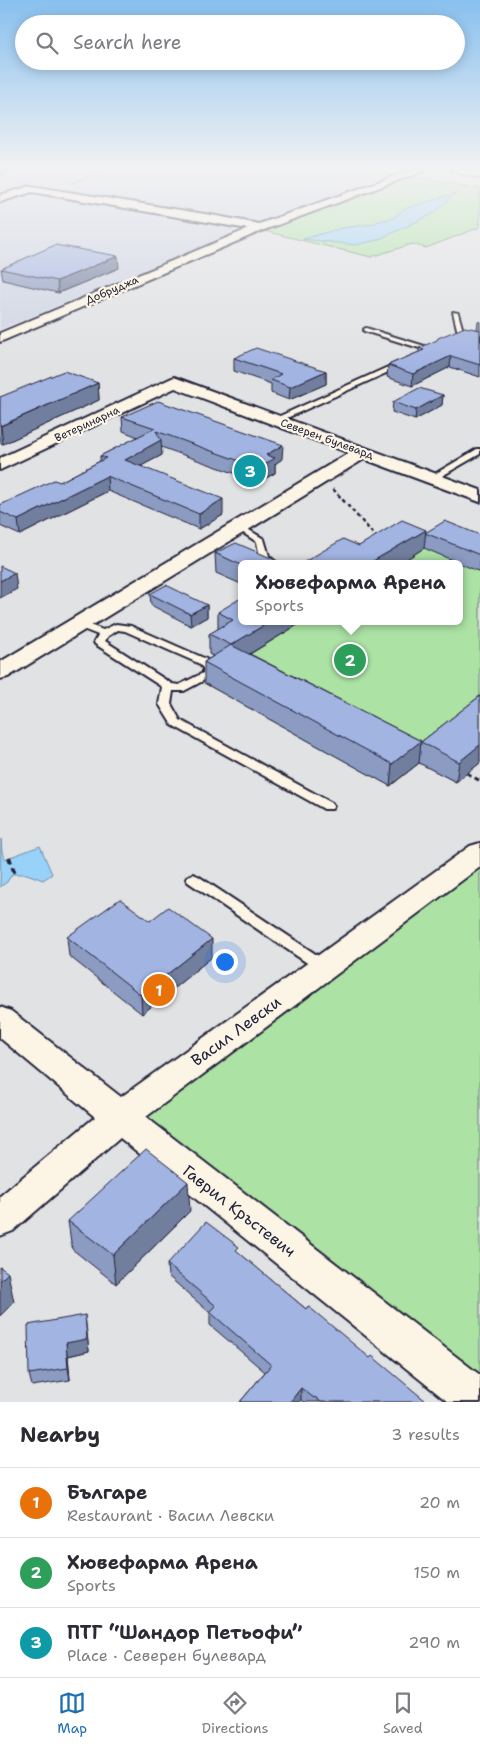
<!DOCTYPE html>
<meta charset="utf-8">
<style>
body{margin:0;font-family:"Shantell Sans",sans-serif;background:#f2f2f3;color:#2b2b33}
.you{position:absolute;left:224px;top:961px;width:18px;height:18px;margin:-12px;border:4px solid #fff;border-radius:50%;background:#1a73e8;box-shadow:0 0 0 8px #1a73e833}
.badge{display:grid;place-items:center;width:32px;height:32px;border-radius:50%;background:#1f6fb2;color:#fff;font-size:16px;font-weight:700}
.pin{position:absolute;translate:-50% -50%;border:2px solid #fff;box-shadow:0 1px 5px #0006}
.popup{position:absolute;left:238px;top:560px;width:225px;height:65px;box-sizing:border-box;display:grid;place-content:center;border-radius:8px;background:#fff;filter:drop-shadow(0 1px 4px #0005);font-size:16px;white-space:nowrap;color:#7c7c81}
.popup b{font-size:19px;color:#2b2b33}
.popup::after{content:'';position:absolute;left:50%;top:100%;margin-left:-10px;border:10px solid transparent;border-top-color:#fff}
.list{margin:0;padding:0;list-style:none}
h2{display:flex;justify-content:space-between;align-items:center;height:65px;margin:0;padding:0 20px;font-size:21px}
h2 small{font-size:16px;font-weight:400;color:#7c7c81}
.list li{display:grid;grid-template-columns:32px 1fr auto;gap:15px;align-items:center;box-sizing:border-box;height:70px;padding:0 20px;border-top:1px solid #e1e1e2}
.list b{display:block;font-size:19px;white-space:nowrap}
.list p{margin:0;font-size:16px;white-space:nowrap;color:#7c7c81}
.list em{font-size:16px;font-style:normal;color:#7c7c81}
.icon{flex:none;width:28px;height:28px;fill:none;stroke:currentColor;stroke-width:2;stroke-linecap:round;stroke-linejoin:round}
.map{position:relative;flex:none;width:480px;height:1402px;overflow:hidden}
.search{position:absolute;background:#fff;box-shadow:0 2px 12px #0003;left:15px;right:15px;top:15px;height:55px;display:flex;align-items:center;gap:12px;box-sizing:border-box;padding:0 18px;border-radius:28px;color:#7c7c81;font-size:19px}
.sheet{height:275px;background:#fff}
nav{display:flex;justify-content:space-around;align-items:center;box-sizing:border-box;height:70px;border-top:1px solid #e1e1e2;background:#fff;font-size:14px;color:#7c7c81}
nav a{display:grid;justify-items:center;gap:2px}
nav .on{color:#1f6fb2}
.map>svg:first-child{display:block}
.built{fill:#ced4e3}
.green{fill:#ace2a4;stroke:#678270}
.water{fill:#99d2f9;stroke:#698cad}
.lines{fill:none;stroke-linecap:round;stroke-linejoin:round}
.service-casing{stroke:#22223b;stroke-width:4}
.minor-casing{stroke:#22223b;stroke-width:4}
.primary-casing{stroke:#22223b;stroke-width:3}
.path-far3{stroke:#22223b;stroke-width:1;stroke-dasharray:2.5 2;stroke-linecap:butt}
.path-far2{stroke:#22223b;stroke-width:2.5;stroke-dasharray:4 3;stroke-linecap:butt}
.path-far1{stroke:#22223b;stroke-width:3;stroke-dasharray:5 4;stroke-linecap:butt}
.path{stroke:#22223b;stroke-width:4;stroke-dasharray:6 4.5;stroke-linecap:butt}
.service{fill:#fcf5e5;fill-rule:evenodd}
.minor{fill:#fcf5e5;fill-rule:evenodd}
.primary{fill:#fcf5e5;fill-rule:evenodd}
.wall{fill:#8b9bc2;stroke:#22223b}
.shaded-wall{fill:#717e9e;stroke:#22223b}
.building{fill:#a2b4e2;stroke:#22223b}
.labels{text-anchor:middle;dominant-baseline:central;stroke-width:4.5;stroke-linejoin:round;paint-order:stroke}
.far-street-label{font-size:11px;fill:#22223b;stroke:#fcf5e5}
.near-street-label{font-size:16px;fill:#22223b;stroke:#fcf5e5}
</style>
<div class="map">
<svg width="480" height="1402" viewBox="0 0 480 1402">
<rect width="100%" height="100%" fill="#e1e2e4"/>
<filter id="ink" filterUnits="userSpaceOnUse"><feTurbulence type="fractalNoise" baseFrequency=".02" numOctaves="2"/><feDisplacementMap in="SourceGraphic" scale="10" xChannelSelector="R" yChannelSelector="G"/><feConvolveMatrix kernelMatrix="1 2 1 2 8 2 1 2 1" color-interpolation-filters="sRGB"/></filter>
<g filter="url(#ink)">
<!-- built -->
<path class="built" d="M0 170H365L394 174 259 224 0 329Z"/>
<!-- green -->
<g class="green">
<path d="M410 176 480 189V227L426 248 412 244 371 257 264 231Z"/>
<path d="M401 539 480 551V763L456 782 419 763 390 786 204 683 231 666 209 654 233 640 241 621H459V564H360Z"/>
<path d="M480 860V1391L133 1116Z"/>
</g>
<!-- water -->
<g class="water">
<path d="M456 193 433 214 377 240 356 245 303 239 342 228 374 224 376 222 393 218 404 209Z"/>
<path d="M1 839 2 852 5 859 40 846 52 874 43 880 27 874H12L7 882 0 887Z"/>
</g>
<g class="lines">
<defs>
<g id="service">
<path d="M453 312 458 313 463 331 480 336V340L458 333Z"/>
<path d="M366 328 434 349 435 350 430 353H426V350L364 331V329Z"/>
<path d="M399 362 406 364 278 422 271 420Z"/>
<path d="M477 449H480V454L435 480H429L428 478Z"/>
<path d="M239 524 264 539 269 556 278 564H267L260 557 257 542 234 527Z"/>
<path d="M79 621 103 630 116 624 131 626 206 659 213 668 212 676 184 691H173L171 704 180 720 332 803 334 806 332 809H324L172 725 159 704 162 687 95 644 94 642 98 635 75 626 74 624 75 622ZM118 630 125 631 198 663 203 668V673L179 685 172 684 105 641 108 636Z"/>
<path d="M193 874 198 876 329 963 331 967 329 971 324 973 319 971 188 882 186 879 188 876Z"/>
</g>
<g id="minor">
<path d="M412 170H426L264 230 0 342V333L248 229 32 192 0 202V195L31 186 211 215 259 224Z"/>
<path d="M174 377 480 490V502L364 459 8 677 0 679V662L349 453 175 388 0 470V458Z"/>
<path d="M480 843V867L146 1117 480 1375V1402H448L120 1138 13 1231 0 1236V1196L95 1117 0 1038V1007L11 1011 121 1097 470 846Z"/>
</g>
<path id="primary" d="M451 170H480V178L453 172Z"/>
</defs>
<!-- service casing -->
<use href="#service" class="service-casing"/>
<!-- minor casing -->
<use href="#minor" class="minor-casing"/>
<!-- primary casing -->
<use href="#primary" class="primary-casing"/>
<!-- path-far3 -->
<path class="path-far3" d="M72 183 106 170"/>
<!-- path-far2 -->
<path class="path-far2" d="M333 489 377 538"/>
<!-- path-far1 -->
<path class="path-far1" d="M467 773 480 781"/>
<!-- path -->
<path class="path" d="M9 857 15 874"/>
<!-- service -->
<use href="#service" class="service"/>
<!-- minor -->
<use href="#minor" class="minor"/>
<!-- primary -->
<use href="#primary" class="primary"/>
</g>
<!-- wall -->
<g class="wall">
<path d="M119 268 58 293 3 280 1 269Z"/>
<path d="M480 321V377L450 367 412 386 387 377 388 365 419 352V348L477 329 478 322Z"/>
<path d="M234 358 326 371V384L289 400 271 393V384L234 371Z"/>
<path d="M98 383 99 400 3 444 0 443V397Z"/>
<path d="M443 395 442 405 415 420 392 412 393 402Z"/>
<path d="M122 417 282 459 275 464V473L259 482 161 447 162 455 141 466 223 515 199 529 108 491 20 535 0 526V505L60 482 100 461V456L138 437 123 431Z"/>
<path d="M425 533 480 535V572L424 548 399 564H301L359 546Z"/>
<path d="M215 553 241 564V584L216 573Z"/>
<path d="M150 594 207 605V617L191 626 151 605Z"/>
<path d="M218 612 241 621H304L250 654 421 741V742L480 696 456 782 419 763 390 786 204 683V662L213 656 209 654V634L218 629Z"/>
<path d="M150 921 212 957 142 1014 69 956 67 937Z"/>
<path d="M190 1211 116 1284 72 1249 68 1221Z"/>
<path d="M239 1253 306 1309 427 1402H303L301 1400 299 1402H240L265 1372 210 1325V1313L168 1276 167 1264Z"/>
<path d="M86 1327 89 1351 68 1356 70 1380 32 1386 29 1374Z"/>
</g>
<!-- shaded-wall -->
<g class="shaded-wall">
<path d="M0 170H12L0 177Z"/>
<path d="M118 256 119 268 58 293 57 281Z"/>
<path d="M451 356 450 367 412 386 413 374Z"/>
<path d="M326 371V384L289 400 290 387Z"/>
<path d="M98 383 99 400 3 444 1 426Z"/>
<path d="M443 395 442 405 415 420 416 410Z"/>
<path d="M161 440 162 455 126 474 125 460Z"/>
<path d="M283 445 282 459 275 464V473L259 482V468L266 455Z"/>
<path d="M107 476 108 491 20 535 18 520Z"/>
<path d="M223 499V515L199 529V514Z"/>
<path d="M426 530 424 548 399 564H368Z"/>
<path d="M15 573 17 589 0 598V581Z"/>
<path d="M207 605V617L191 626 190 614Z"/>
<path d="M271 621H304L231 665V645Z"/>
<path d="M421 741 419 763 390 786 392 764Z"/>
<path d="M480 745V763L456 782 459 762Z"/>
<path d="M212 939V957L142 1014 141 995Z"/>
<path d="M188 1182 190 1211 116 1284 113 1255Z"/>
<path d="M8 1273 14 1302 0 1316V1281Z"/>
<path d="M85 1315 89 1351 68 1356 70 1380 68 1368 66 1343Z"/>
<path d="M301 1388V1400L299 1402H290Z"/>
</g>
<!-- building -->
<g class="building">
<path d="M55 245 118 256 57 281 1 269Z"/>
<path d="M465 327 480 330V365L451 356 413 374 388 365 424 350 419 348 437 340 438 338Z"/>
<path d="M256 348 326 371 290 387 271 380 281 374 234 358Z"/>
<path d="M64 371 98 383 0 426V397Z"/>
<path d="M419 388 443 395 416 410 393 402Z"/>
<path d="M158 401 283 445 266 455 275 458 259 468 156 431 161 440 125 460 223 499 199 514 107 476 18 520 0 512V505L54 480 60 482 106 458 100 456 155 428 122 417Z"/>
<path d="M402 520 426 530 368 564H301L343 539 359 546Z"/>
<path d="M445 521 480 535V555L425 533Z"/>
<path d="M236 543 285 564H241V565L215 553Z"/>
<path d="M0 566 15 573 0 581Z"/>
<path d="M166 585 207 605 190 614 150 594Z"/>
<path d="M241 598V621H271L231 645 209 634 233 620 218 612Z"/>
<path d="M231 645 421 741 392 764 204 662Z"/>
<path d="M480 696V745L459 762 421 742Z"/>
<path d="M120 899 150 921 168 907 212 939 141 995 67 937Z"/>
<path d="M146 1149 188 1182 113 1255 68 1221Z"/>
<path d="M206 1222 239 1247 236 1250 306 1309 308 1306 370 1358 372 1356 427 1402H321L315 1397 314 1398 301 1388 290 1402H240L271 1365 210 1312 216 1306 167 1264Z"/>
<path d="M0 1267 8 1273 0 1281Z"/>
<path d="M85 1315 87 1339 66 1343 68 1368 29 1374 28 1325Z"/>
</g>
</g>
<!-- sky -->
<linearGradient id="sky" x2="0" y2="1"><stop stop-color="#88c0ef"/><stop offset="0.46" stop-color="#f2f2f3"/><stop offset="1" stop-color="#f2f2f3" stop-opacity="0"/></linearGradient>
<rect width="480" height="366" fill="url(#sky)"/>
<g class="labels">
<!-- far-street labels -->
<g class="far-street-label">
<text transform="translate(112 290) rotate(-23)">Добруджа</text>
<text transform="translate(87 424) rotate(-25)">Ветеринарна</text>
<text transform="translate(327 439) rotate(20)">Северен булевард</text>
</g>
<!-- near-street labels -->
<g class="near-street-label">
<text transform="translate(236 1031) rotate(-36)">Васил Левски</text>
<text transform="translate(239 1211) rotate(38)">Гаврил Кръстевич</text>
</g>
</g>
</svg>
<div class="you"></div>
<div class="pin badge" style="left:159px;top:990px;background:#e8710a">1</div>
<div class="pin badge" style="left:350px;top:660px;background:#2e9e5b">2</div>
<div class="popup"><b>Хювефарма Арена</b>Sports</div>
<div class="pin badge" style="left:250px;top:471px;background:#0f9aa8">3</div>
<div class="search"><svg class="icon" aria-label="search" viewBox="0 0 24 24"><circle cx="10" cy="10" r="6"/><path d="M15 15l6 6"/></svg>Search here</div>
</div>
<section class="sheet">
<h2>Nearby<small>3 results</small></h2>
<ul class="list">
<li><span class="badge" style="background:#e8710a">1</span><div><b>Българе</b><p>Restaurant · Васил Левски</p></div><em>20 m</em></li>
<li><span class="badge" style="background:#2e9e5b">2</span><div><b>Хювефарма Арена</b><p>Sports</p></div><em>150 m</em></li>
<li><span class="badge" style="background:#0f9aa8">3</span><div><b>ПТГ “Шандор Петьофи”</b><p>Place · Северен булевард</p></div><em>290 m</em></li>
</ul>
</section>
<nav>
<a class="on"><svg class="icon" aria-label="map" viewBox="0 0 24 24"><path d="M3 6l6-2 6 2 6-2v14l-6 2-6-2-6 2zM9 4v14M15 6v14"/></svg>Map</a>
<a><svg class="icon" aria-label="directions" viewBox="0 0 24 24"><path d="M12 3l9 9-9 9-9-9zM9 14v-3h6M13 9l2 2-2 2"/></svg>Directions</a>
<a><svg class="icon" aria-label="saved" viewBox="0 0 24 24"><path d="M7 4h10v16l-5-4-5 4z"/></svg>Saved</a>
</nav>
